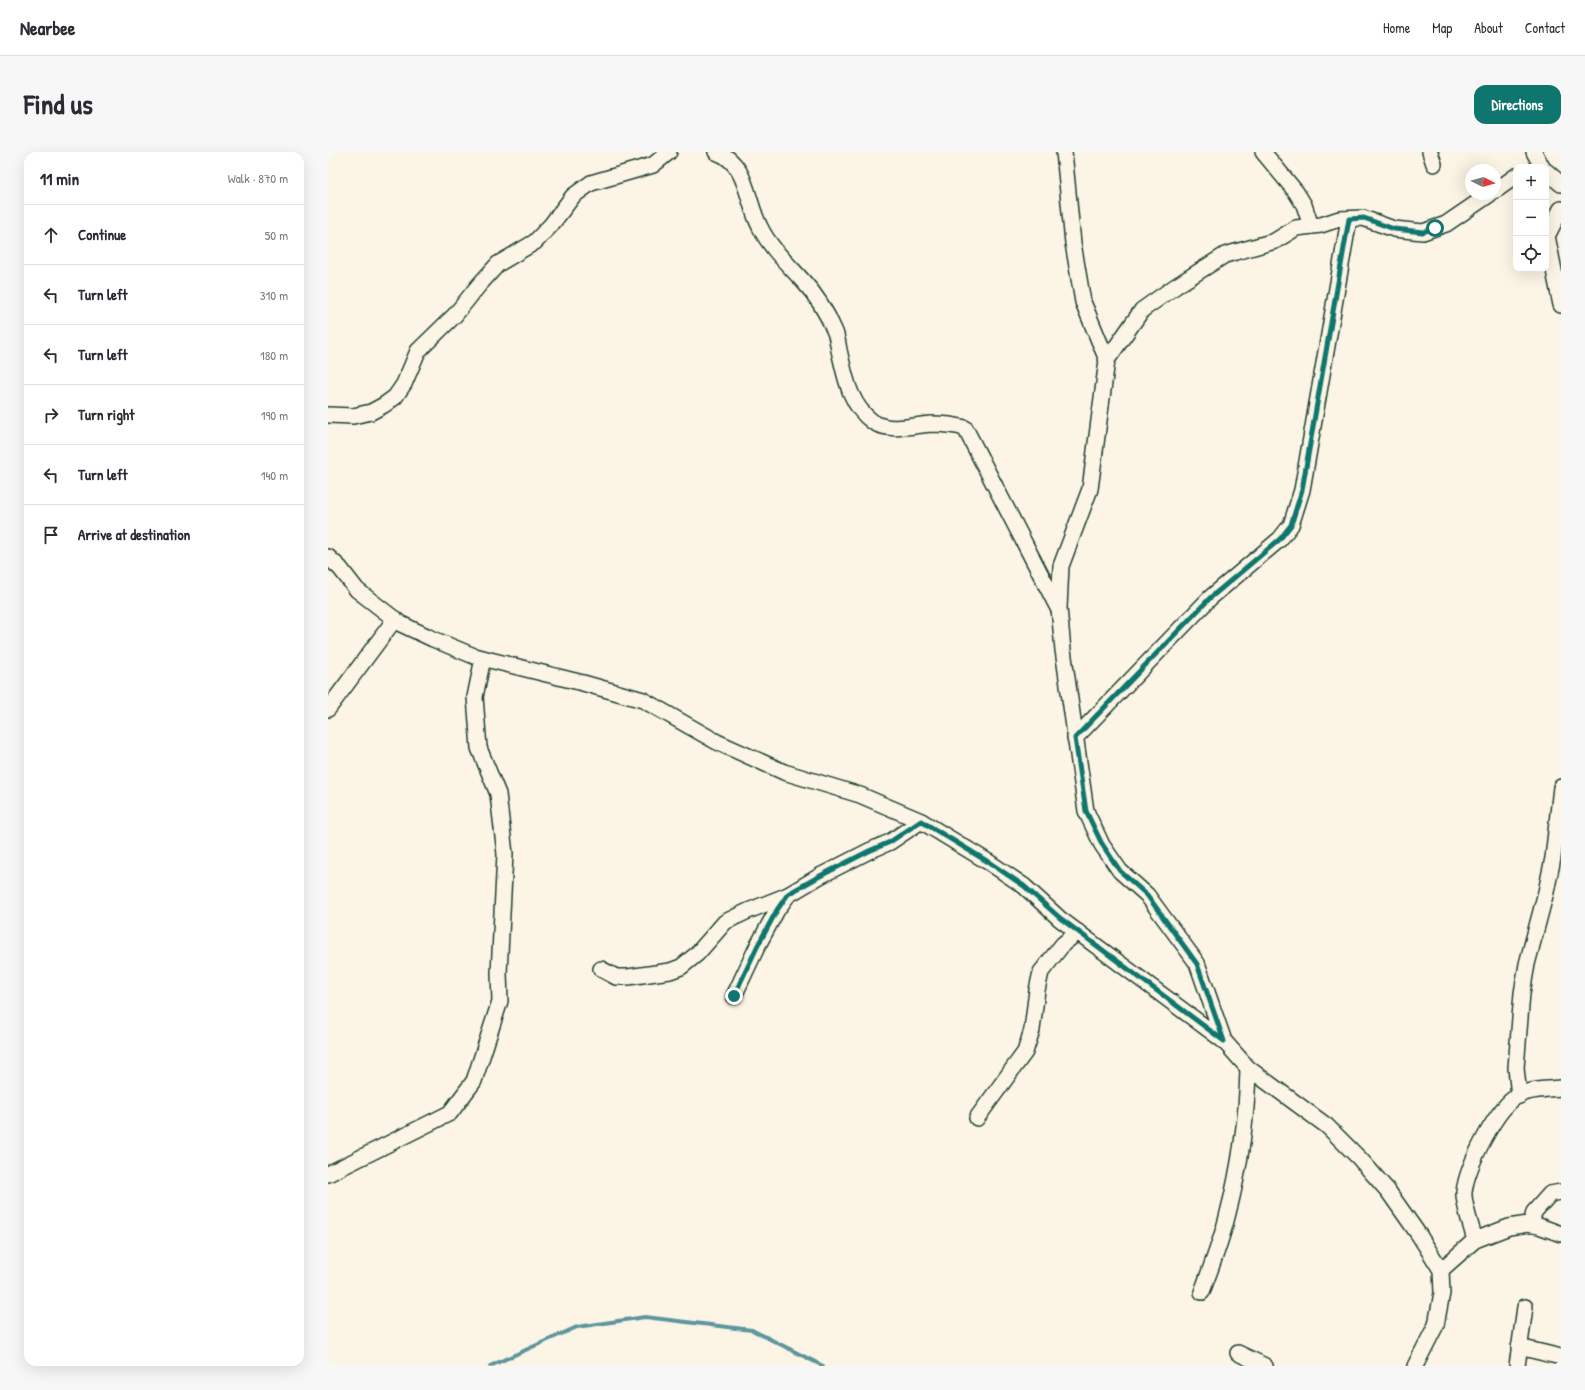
<!DOCTYPE html>
<meta charset="utf-8">
<style>
body{margin:0;font-family:"Patrick Hand",sans-serif;background:#f7f7f7;color:#2b2b33}
.controls{position:absolute;right:12px;top:12px;display:grid;overflow:hidden;border-radius:8px;box-shadow:0 4px 16px #0002}
.controls button{width:36px;height:36px;display:grid;place-items:center;padding:0;border:0;border-bottom:1px solid #e1e1e2;background:#fff;color:#2b2b33;font:20px sans-serif}
.compass{position:absolute;left:1137px;top:12px;width:36px;height:36px;border-radius:50%;background:#fff;box-shadow:0 4px 16px #0002;rotate:96deg}
.stop{position:absolute;width:12px;height:12px;margin:-9px;border:3px solid #0f766e;border-radius:50%;background:#fff}
.stop.end{background:#0f766e;border-color:#fff;box-shadow:0 1px 4px #0008}
.list{margin:0;padding:0;list-style:none}
h2{display:flex;justify-content:space-between;align-items:center;height:52px;margin:0;padding:0 16px;font-size:17px}
h2 small{font-size:13px;font-weight:400;color:#7c7c81}
.list li{display:grid;grid-template-columns:26px 1fr auto;gap:12px;align-items:center;box-sizing:border-box;height:60px;padding:0 16px;border-top:1px solid #e1e1e2}
.list b{display:block;font-size:15px;white-space:nowrap}
.list em{font-size:13px;font-style:normal;color:#7c7c81}
.icon{flex:none;width:22px;height:22px;fill:none;stroke:currentColor;stroke-width:2;stroke-linecap:round;stroke-linejoin:round}
.map{position:relative;flex:none;width:1233px;height:1214px;overflow:hidden;border-radius:12px}
header{display:flex;align-items:center;gap:24px;box-sizing:border-box;height:56px;padding:0 20px;background:#fff;border-bottom:1px solid #e1e1e2}
header strong{font-size:19px}
nav{display:flex;gap:22px;margin-inline-start:auto;font-size:14px}
.intro{display:flex;align-items:center;justify-content:space-between;box-sizing:border-box;height:96px;padding:0 24px}
h1{margin:0;font-size:28px}
.button{padding:10px 18px;border-radius:12px;background:#0f766e;color:#fff;font-size:14px;font-weight:700}
main{display:flex;gap:24px;padding:0 24px}
aside{flex:1;background:#fff;border-radius:12px;box-shadow:0 4px 16px #0002}
.map>svg:first-child{display:block}
.lines{fill:none;stroke-linecap:round;stroke-linejoin:round}
.stream{stroke:#5d959f;stroke-width:4}
.minor-casing{stroke:#1f3d34;stroke-width:18}
.minor{stroke:#fcf5e5;stroke-width:15}
.route{stroke:#0f766e;stroke-width:5}
</style>
<header>
<strong>Nearbee</strong>
<nav><a>Home</a><a>Map</a><a>About</a><a>Contact</a></nav>
</header>
<div class="intro"><h1>Find us</h1><a class="button">Directions</a></div>
<main>
<aside>
<h2>11 min<small>Walk · 870 m</small></h2>
<ul class="list">
<li><svg class="icon" aria-label="ahead" viewBox="0 0 24 24"><path d="M12 20V5M6 11l6-6 6 6"/></svg><div><b>Continue</b></div><em>50 m</em></li>
<li><svg class="icon" aria-label="left" viewBox="0 0 24 24"><path d="M17 20v-9H6M10 6l-5 5 5 5"/></svg><div><b>Turn left</b></div><em>310 m</em></li>
<li><svg class="icon" aria-label="left" viewBox="0 0 24 24"><path d="M17 20v-9H6M10 6l-5 5 5 5"/></svg><div><b>Turn left</b></div><em>180 m</em></li>
<li><svg class="icon" aria-label="right" viewBox="0 0 24 24"><path d="M7 20v-9h11M14 6l5 5-5 5"/></svg><div><b>Turn right</b></div><em>190 m</em></li>
<li><svg class="icon" aria-label="left" viewBox="0 0 24 24"><path d="M17 20v-9H6M10 6l-5 5 5 5"/></svg><div><b>Turn left</b></div><em>140 m</em></li>
<li><svg class="icon" aria-label="arrive" viewBox="0 0 24 24"><path d="M6 21V4h12l-3 4 3 4H6"/></svg><div><b>Arrive at destination</b></div></li>
</ul>
</aside>
<div class="map">
<svg width="1233" height="1214" viewBox="0 0 1233 1214">
<rect width="100%" height="100%" fill="#fcf5e5"/>
<filter id="ink" filterUnits="userSpaceOnUse"><feTurbulence type="fractalNoise" baseFrequency=".025" numOctaves="2"/><feDisplacementMap in="SourceGraphic" scale="8" xChannelSelector="R" yChannelSelector="G"/><feConvolveMatrix kernelMatrix="1 2 1 2 8 2 1 2 1" color-interpolation-filters="sRGB"/></filter>
<g filter="url(#ink)">
<g class="lines">
<!-- stream -->
<path class="stream" d="M162 1214 249 1175 317 1165 424 1178 495 1214"/>
<defs>
<g id="minor">
<path d="M388 0C420 11 418 49 432 75 442 96 460 112 475 129 489 144 499 161 507 180 509 185 510 192 511 198 517 223 521 253 545 270 562 281 586 273 604 272 615 272 626 273 637 276L730 456"/>
<path d="M736 0 745 91 755 150 779 208"/>
<path d="M935 0 968 40 976 53 983 74"/>
<path d="M1102 0 1106 12"/>
<path d="M1206 0 1214 15"/>
<path d="M1218 19 1233 32"/>
<path d="M1167 39 1188 24"/>
<path d="M1233 57 1219 84 1233 153"/>
<path d="M0 263 25 264 43 260 56 253 67 245 76 232 90 199 127 163 151 133 170 112 207 90 223 73 245 44 263 31 325 13 341 0"/>
<path d="M0 405 12 416 29 438 73 472 105 487 146 504 255 531 315 548 389 590 456 620 532 643 593 669 662 711 696 734 732 767 896 889"/>
<path d="M0 557 67 467"/>
<path d="M747 586 882 446 952 387 963 373 974 338 1021 67"/>
<path d="M273 817 288 825H300L342 819 353 815 369 802 397 770 420 759 460 743"/>
<path d="M406 844 429 795 449 758 460 743 492 724 541 699 562 690 593 669"/>
<path d="M1191 944 1188 916 1194 841 1199 812 1218 740 1225 706 1233 635"/>
<path d="M649 966 697 900 704 878 709 838 713 820 735 792 750 780"/>
<path d="M0 1022 122 961 146 929 172 849 171 821 177 702 170 642 151 596 147 545 155 506"/>
<path d="M1203 1073 1206 1060 1222 1042 1233 1040"/>
<path d="M1147 1088C1144 1077 1135 1051 1136 1040 1139 1015 1168 955 1191 943 1203 937 1220 937 1233 936"/>
<path d="M1113 1118 1147 1088 1181 1075 1200 1072 1211 1074 1233 1082"/>
<path d="M874 1140C883 1115 893 1090 899 1065 912 1016 919 966 920 916"/>
<path d="M1191 1195 1233 1205"/>
<path d="M910 1201 937 1214"/>
<path d="M1087 1214 1108 1173 1114 1141 1113 1118 1091 1083 1060 1039 1032 1007 999 974 920 916 896 889 869 811 819 743 792 719 774 693 758 659 735 498 731 456 733 414 762 337 779 208 814 158 848 134 897 103 947 89 968 76 993 73 1011 67 1035 66 1066 77 1095 80 1118 72 1162 42"/>
<path d="M1189 1214 1197 1155"/>
</g>
</defs>
<!-- minor casing -->
<use href="#minor" class="minor-casing"/>
<!-- minor -->
<use href="#minor" class="minor"/>
</g>
</g>
<g class="lines" filter="url(#ink)">
<!-- route -->
<path class="route" d="M406 844 429 795 449 758 460 742 492 724 541 699 562 690 593 669 662 711 696 734 732 766 896 889 869 812 819 743 792 719 774 692 758 659 747 586 882 446 952 387 963 373 974 338 1021 67 1036 66 1066 77 1095 80 1107 76"/>
</g>
</svg>
<div class="controls">
<button>+</button>
<button>−</button>
<button><svg class="icon" aria-label="locate" viewBox="0 0 24 24"><circle cx="12" cy="12" r="6"/><path d="M12 2v4M12 18v4M2 12h4M18 12h4"/></svg></button>
</div>
<svg class="compass" viewBox="-18 -18 36 36"><path d="M0-13l5 13h-10z" fill="#e53935"/><path d="M0 13l5-13h-10z" fill="#7c7c81"/></svg>
<div class="stop" style="left:1107px;top:76px"></div>
<div class="stop end" style="left:406px;top:844px"></div>
</div>
</main>
